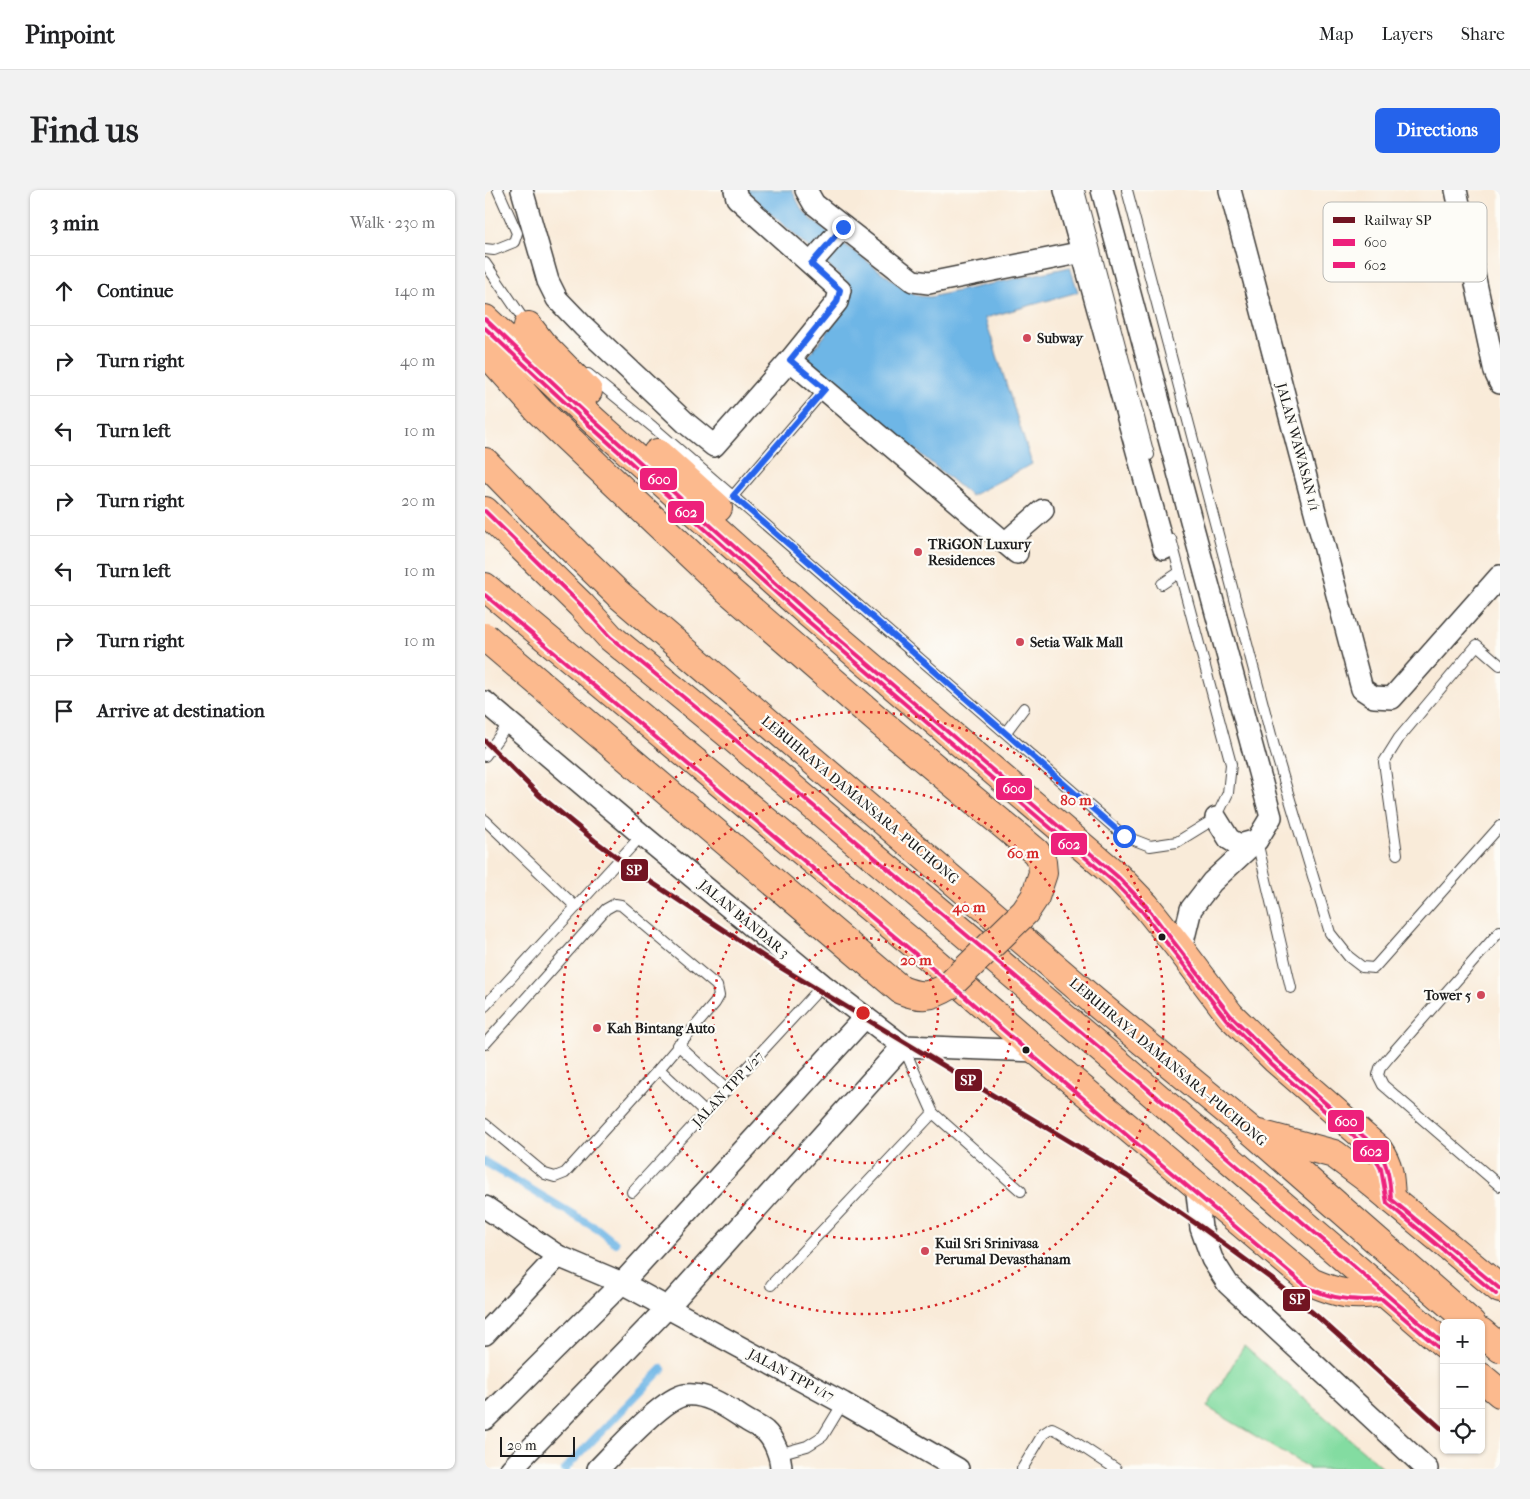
<!DOCTYPE html>
<meta charset="utf-8">
<style>
body{margin:0;font-family:"IM FELL French Canon",serif;background:#f2f2f2;color:#202124}
.controls{position:absolute;right:15px;bottom:15px;display:grid;overflow:hidden;border-radius:8px;box-shadow:0 1px 4px #0004}
.controls button{width:45px;height:45px;display:grid;place-items:center;padding:0;border:0;border-bottom:1px solid #e0e0e0;background:#fff;color:#202124;font:25px sans-serif}
.scale{position:absolute;left:15px;bottom:12px;width:75px;box-sizing:border-box;padding-left:5px;border:2px solid #1c1c1c;border-top:0;font-size:14px;line-height:18px;white-space:nowrap;color:#1c1c1c;-webkit-text-stroke:4px #fdfcf7;paint-order:stroke}
.stop{position:absolute;width:15px;height:15px;margin:-11px;border:4px solid #2563eb;border-radius:50%;background:#fff}
.stop.end{background:#2563eb;border-color:#fff;box-shadow:0 1px 5px #0008}
.list{margin:0;padding:0;list-style:none}
h2{display:flex;justify-content:space-between;align-items:center;height:65px;margin:0;padding:0 20px;font-size:21px}
h2 small{font-size:16px;font-weight:400;color:#757577}
.list li{display:grid;grid-template-columns:32px 1fr auto;gap:15px;align-items:center;box-sizing:border-box;height:70px;padding:0 20px;border-top:1px solid #e0e0e0}
.list b{display:block;font-size:19px;white-space:nowrap}
.list em{font-size:16px;font-style:normal;color:#757577}
.icon{flex:none;width:28px;height:28px;fill:none;stroke:currentColor;stroke-width:2;stroke-linecap:round;stroke-linejoin:round}
.map{position:relative;flex:none;width:1015px;height:1279px;overflow:hidden;border-radius:8px}
header{display:flex;align-items:center;gap:30px;box-sizing:border-box;height:70px;padding:0 25px;background:#fff;border-bottom:1px solid #e0e0e0}
header strong{font-size:24px}
nav{display:flex;gap:28px;margin-inline-start:auto;font-size:18px}
.intro{display:flex;align-items:center;justify-content:space-between;box-sizing:border-box;height:120px;padding:0 30px}
h1{margin:0;font-size:35px}
.button{padding:12px 22px;border-radius:8px;background:#2563eb;color:#fff;font-size:18px;font-weight:700}
main{display:flex;gap:30px;padding:0 30px}
aside{flex:1;background:#fff;border-radius:8px;box-shadow:0 1px 4px #0004}
.map>svg:first-child{display:block}
.green{fill:#83dca1;stroke:#507c5e}
.water{fill:#6eb6e6;stroke:#456981}
.lines{fill:none;stroke-linecap:round;stroke-linejoin:round}
.stream{stroke:#6eb6e6;stroke-width:8}
.lane-casing{stroke:#3d3b38;stroke-width:12}
.street-casing{stroke:#3d3b38;stroke-width:24}
.highway-casing{stroke:#3d3b38;stroke-width:30}
.lane{stroke:#fff;stroke-width:10}
.street{stroke:#fff;stroke-width:21}
.highway{stroke:#fcba8e;stroke-width:28}
.highway-bridge-casing{stroke:#3d3b38;stroke-width:30;stroke-linecap:butt}
.highway-bridge{stroke:#fcba8e;stroke-width:28}
.bus-1-casing{stroke:#fdfcf7;stroke-width:8}
.bus-2-casing{stroke:#fdfcf7;stroke-width:8}
.bus-1{stroke:#ed207b;stroke-width:4}
.bus-2{stroke:#ed207b;stroke-width:4}
.rail-1-casing{stroke:#fdfcf7;stroke-width:9}
.rail-1{stroke:#721422;stroke-width:5}
.route{stroke:#2563eb;stroke-width:6}
.ring{fill:none;stroke:#d62828;stroke-width:2.5;stroke-dasharray:2.5 5}
.poi-dot{fill:#d1495b;stroke:#fdfcf7;stroke-width:2}
.bus-dot{fill:#1c1c1c;stroke:#fdfcf7;stroke-width:2}
.labels{text-anchor:middle;dominant-baseline:central;stroke-width:4.5;stroke-linejoin:round;paint-order:stroke}
.poi-label{font-size:14px;font-weight:bold;fill:#1c1c1c;stroke:#fdfcf7;text-anchor:start}
.street-label{font-size:14px;fill:#1c1c1c;stroke:#fdfcf7}
.key{fill:#fdfcf7;stroke:#bab9b5;stroke-width:1}
.key-label{font-size:14px;fill:#1c1c1c}
.centre{fill:#d62828;stroke:#fdfcf7;stroke-width:2.5}
.ring-label{font-size:15px;text-anchor:middle;font-weight:bold;fill:#d62828;stroke:#fdfcf7;stroke-width:4.5;stroke-linejoin:round;paint-order:stroke}
.line-badge{stroke:#fdfcf7;stroke-width:2}
.badge-label{font-size:14px;text-anchor:middle;font-weight:bold;fill:#fff}
</style>
<header>
<strong>Pinpoint</strong>
<nav><a>Map</a><a>Layers</a><a>Share</a></nav>
</header>
<div class="intro"><h1>Find us</h1><a class="button">Directions</a></div>
<main>
<aside>
<h2>3 min<small>Walk · 230 m</small></h2>
<ul class="list">
<li><svg class="icon" aria-label="ahead" viewBox="0 0 24 24"><path d="M12 20V5M6 11l6-6 6 6"/></svg><div><b>Continue</b></div><em>140 m</em></li>
<li><svg class="icon" aria-label="right" viewBox="0 0 24 24"><path d="M7 20v-9h11M14 6l5 5-5 5"/></svg><div><b>Turn right</b></div><em>40 m</em></li>
<li><svg class="icon" aria-label="left" viewBox="0 0 24 24"><path d="M17 20v-9H6M10 6l-5 5 5 5"/></svg><div><b>Turn left</b></div><em>10 m</em></li>
<li><svg class="icon" aria-label="right" viewBox="0 0 24 24"><path d="M7 20v-9h11M14 6l5 5-5 5"/></svg><div><b>Turn right</b></div><em>20 m</em></li>
<li><svg class="icon" aria-label="left" viewBox="0 0 24 24"><path d="M17 20v-9H6M10 6l-5 5 5 5"/></svg><div><b>Turn left</b></div><em>10 m</em></li>
<li><svg class="icon" aria-label="right" viewBox="0 0 24 24"><path d="M7 20v-9h11M14 6l5 5-5 5"/></svg><div><b>Turn right</b></div><em>10 m</em></li>
<li><svg class="icon" aria-label="arrive" viewBox="0 0 24 24"><path d="M6 21V4h12l-3 4 3 4H6"/></svg><div><b>Arrive at destination</b></div></li>
</ul>
</aside>
<div class="map">
<svg width="1015" height="1279" viewBox="0 0 1015 1279">
<rect width="100%" height="100%" fill="#fdfcf7"/>
<filter id="ink" filterUnits="userSpaceOnUse"><feTurbulence type="fractalNoise" baseFrequency=".02" numOctaves="2"/><feDisplacementMap in="SourceGraphic" scale="10" xChannelSelector="R" yChannelSelector="G"/><feConvolveMatrix kernelMatrix="1 2 1 2 8 2 1 2 1" color-interpolation-filters="sRGB"/></filter>
<filter id="wash" filterUnits="userSpaceOnUse"><feTurbulence type="fractalNoise" baseFrequency=".0096" numOctaves="4" result="noise"/><feDisplacementMap in="SourceGraphic" scale="20" xChannelSelector="R" yChannelSelector="G"/><feGaussianBlur stdDeviation="1.12" result="paint"/><feColorMatrix in="noise" values="0 0 0 0 0 0 0 0 0 0 0 0 0 0 0 0 0 1.4 0 .05"/><feComposite in="paint" operator="in"/></filter>
<g filter="url(#wash)">
<rect width="100%" height="100%" fill="#f9ebd9"/>
<!-- green -->
<path class="green" d="M759 1156 899 1279H823L824 1278 722 1217Z"/>
<!-- water -->
<path class="water" d="M260 0H307L316 18 327 30 418 98 434 106 445 107 585 77 593 102 500 128 547 274 486 306 321 169 361 119 365 95Z"/>
<g class="lines">
<!-- stream -->
<g class="stream">
<path d="M0 972 114 1040 130 1053"/>
<path d="M80 1279 177 1179"/>
</g>
</g>
</g>
<g filter="url(#ink)">
<g class="lines">
<defs>
<g id="lane">
<path d="M594 0 664 265"/>
<path d="M642 0 790 560 845 743 864 767 877 777 889 778 1015 636"/>
<path d="M0 59 9 60 29 52 32 43 13 0"/>
<path d="M0 73 43 136"/>
<path d="M103 184 168 237 639 646 665 656 692 652 731 628 743 603 746 574 686 349"/>
<path d="M248 306 340 199"/>
<path d="M677 394 695 382"/>
<path d="M521 542 539 518"/>
<path d="M0 566 24 533"/>
<path d="M0 630 91 717"/>
<path d="M772 651 806 798"/>
<path d="M912 664 899 572 914 548 992 455 1015 475"/>
<path d="M1015 741 905 866 895 878 893 885 898 895 1015 996"/>
<path d="M0 816 157 645"/>
<path d="M0 854 121 719 130 714 136 715 232 796 234 806 230 813 174 879 80 983 70 987 60 984 0 934"/>
<path d="M193 855 242 900"/>
<path d="M418 856 448 923 536 1001"/>
<path d="M174 879 221 923"/>
<path d="M147 1002 338 795"/>
<path d="M286 1095 448 923"/>
<path d="M293 1264 322 1256 338 1246 358 1213"/>
<path d="M537 1279 558 1244 567 1238 575 1242 631 1279"/>
</g>
<g id="street">
<path d="M37 0 63 91 72 109 98 136 202 234 229 256 305 170"/>
<path d="M250 0 252 8 355 100 352 112 305 170 532 363"/>
<path d="M321 0 329 14 428 91 444 93 598 62"/>
<path d="M580 0 679 359"/>
<path d="M617 0 786 627 772 650 727 692 706 719 696 760"/>
<path d="M745 0 877 499 889 507 907 508 1015 386"/>
<path d="M971 0 1010 182 1015 193"/>
<path d="M326 73 358 37"/>
<path d="M520 353 558 320"/>
<path d="M0 512 157 645 338 795 418 856 552 861"/>
<path d="M731 628 744 649 754 655 772 650"/>
<path d="M711 995 716 1038 727 1069 743 1094 942 1279"/>
<path d="M0 1017 73 1066 137 1093 358 1213 473 1279"/>
<path d="M0 1144 73 1066"/>
<path d="M0 1229 137 1093 380 827"/>
<path d="M26 1279 182 1118 418 856"/>
<path d="M113 1279C130 1262 178 1208 200 1205 223 1202 245 1220 263 1231 268 1234 275 1237 280 1241 289 1249 296 1267 296 1279"/>
</g>
<g id="highway">
<path d="M0 129 108 230 322 422 633 687 661 716 696 760 745 825 791 870 893 959C905 976 905 988 906 1009"/>
<path d="M43 136 57 154 103 201"/>
<path d="M0 161 53 220"/>
<path d="M172 263 233 318"/>
<path d="M0 272 54 327 132 403 610 812 769 943 986 1133"/>
<path d="M0 321 96 415 125 447 241 542 621 863 959 1154"/>
<path d="M0 397 437 761 552 861 826 1092C854 1104 867 1107 899 1102"/>
<path d="M774 944 849 964 880 987 1015 1099"/>
<path d="M996 1142 1015 1158"/>
<path d="M996 1187 1015 1203"/>
</g>
</defs>
<!-- lane casing -->
<use href="#lane" class="lane-casing"/>
<!-- street casing -->
<use href="#street" class="street-casing"/>
<!-- highway casing -->
<use href="#highway" class="highway-casing"/>
<!-- lane -->
<use href="#lane" class="lane"/>
<!-- street -->
<use href="#street" class="street"/>
<!-- highway -->
<use href="#highway" class="highway"/>
<defs>
<path id="highway-bridge" d="M0 447 416 800C436 808 446 807 464 796L540 722 550 707 558 683 557 672 551 662 395 532 243 400 53 220"/>
</defs>
<!-- highway-bridge casing -->
<use href="#highway-bridge" class="highway-bridge-casing"/>
<!-- highway-bridge -->
<use href="#highway-bridge" class="highway-bridge"/>
<defs>
<g id="bus-1">
<path d="M0 129 108 230 322 422 633 687 661 716 745 825 791 870 893 959C903 975 905 990 906 1009L1015 1099"/>
<path d="M0 321 96 415 125 447 241 542 621 863 959 1154"/>
</g>
<g id="bus-2">
<path d="M0 138 104 235 318 427 629 692 656 720 741 829 787 875 888 963 896 979 902 1013 1011 1104"/>
<path d="M0 405 433 766 548 866 822 1097C846 1109 870 1112 897 1109L955 1159"/>
</g>
</defs>
<!-- bus-1 casing -->
<use href="#bus-1" class="bus-1-casing"/>
<!-- bus-2 casing -->
<use href="#bus-2" class="bus-2-casing"/>
<!-- bus-1 -->
<use href="#bus-1" class="bus-1"/>
<!-- bus-2 -->
<use href="#bus-2" class="bus-2"/>
<defs>
<path id="rail-1" d="M0 551 54 605 110 651 163 690 290 774 642 986 716 1037 788 1090 834 1128 959 1241"/>
</defs>
<!-- rail-1 casing -->
<use href="#rail-1" class="rail-1-casing"/>
<!-- rail-1 -->
<use href="#rail-1" class="rail-1"/>
</g>
</g>
<g class="lines" filter="url(#ink)">
<!-- route -->
<path class="route" d="M358 37 326 74 355 100 352 112 305 170 340 199 248 306 639 646"/>
</g>
<!-- distance rings -->
<g class="ring">
<circle cx="378" cy="823" r="75"/>
<circle cx="378" cy="823" r="150"/>
<circle cx="378" cy="823" r="226"/>
<circle cx="378" cy="823" r="301"/>
</g>
<!-- markers -->
<g class="poi-dot">
<circle cx="542" cy="148" r="5"/>
<circle cx="433" cy="362" r="5"/>
<circle cx="535" cy="452" r="5"/>
<circle cx="996" cy="805" r="5"/>
<circle cx="112" cy="838" r="5"/>
<circle cx="440" cy="1061" r="5"/>
</g>
<g class="bus-dot">
<circle cx="677" cy="747" r="4.5"/>
<circle cx="541" cy="860" r="4.5"/>
</g>
<g class="labels">
<!-- poi labels -->
<g class="poi-label">
<text x="552" y="148">Subway</text>
<text x="443" y="354">TRiGON Luxury<tspan x="443" dy="16">Residences</tspan></text>
<text x="545" y="452">Setia Walk Mall</text>
<text x="986" y="805" text-anchor="end">Tower 5</text>
<text x="122" y="838">Kah Bintang Auto</text>
<text x="450" y="1053">Kuil Sri Srinivasa<tspan x="450" dy="16">Perumal Devasthanam</tspan></text>
</g>
<!-- street labels -->
<g class="street-label">
<text transform="translate(813 257) rotate(75)">JALAN WAWASAN 1/1</text>
<text transform="translate(375 610) rotate(40)">LEBUHRAYA DAMANSARA–PUCHONG</text>
<text transform="translate(259 729) rotate(40)">JALAN BANDAR 3</text>
<text transform="translate(683 872) rotate(40)">LEBUHRAYA DAMANSARA–PUCHONG</text>
<text transform="translate(243 899) rotate(-47)">JALAN TPP 1/27</text>
<text transform="translate(306 1185) rotate(28)">JALAN TPP 1/17</text>
</g>
</g>
<!-- legend -->
<rect x="838" y="12" width="164" height="80" rx="8" class="key"/>
<rect x="848" y="27" width="22" height="6" fill="#721422"/>
<rect x="848" y="49" width="22" height="7" fill="#ed207b"/>
<rect x="848" y="72" width="22" height="6" fill="#ed207b"/>
<g class="key-label">
<text x="879" y="35">Railway SP</text>
<text x="879" y="57">600</text>
<text x="879" y="80">602</text>
</g>
<circle cx="378" cy="823" r="8" class="centre"/>
<g class="ring-label">
<text x="591" y="615">80 m</text>
<text x="538" y="668">60 m</text>
<text x="484" y="722">40 m</text>
<text x="431" y="775">20 m</text>
</g>
<g class="line-badge">
<rect x="154" y="277" width="39" height="24" rx="5" fill="#ed207b"/>
<rect x="182" y="310" width="38" height="24" rx="5" fill="#ed207b"/>
<rect x="510" y="587" width="38" height="24" rx="5" fill="#ed207b"/>
<rect x="565" y="642" width="38" height="24" rx="5" fill="#ed207b"/>
<rect x="135" y="668" width="29" height="24" rx="5" fill="#721422"/>
<rect x="469" y="878" width="29" height="24" rx="5" fill="#721422"/>
<rect x="842" y="919" width="38" height="24" rx="5" fill="#ed207b"/>
<rect x="867" y="949" width="38" height="24" rx="5" fill="#ed207b"/>
<rect x="797" y="1098" width="29" height="24" rx="5" fill="#721422"/>
</g>
<g class="badge-label">
<text x="174" y="294">600</text>
<text x="201" y="327">602</text>
<text x="529" y="603">600</text>
<text x="584" y="659">602</text>
<text x="149" y="685">SP</text>
<text x="483" y="895">SP</text>
<text x="861" y="936">600</text>
<text x="886" y="966">602</text>
<text x="812" y="1114">SP</text>
</g>
</svg>
<div class="controls">
<button>+</button>
<button>−</button>
<button><svg class="icon" aria-label="locate" viewBox="0 0 24 24"><circle cx="12" cy="12" r="6"/><path d="M12 2v4M12 18v4M2 12h4M18 12h4"/></svg></button>
</div>
<div class="scale">20 m</div>
<div class="stop" style="left:639px;top:646px"></div>
<div class="stop end" style="left:358px;top:37px"></div>
</div>
</main>
